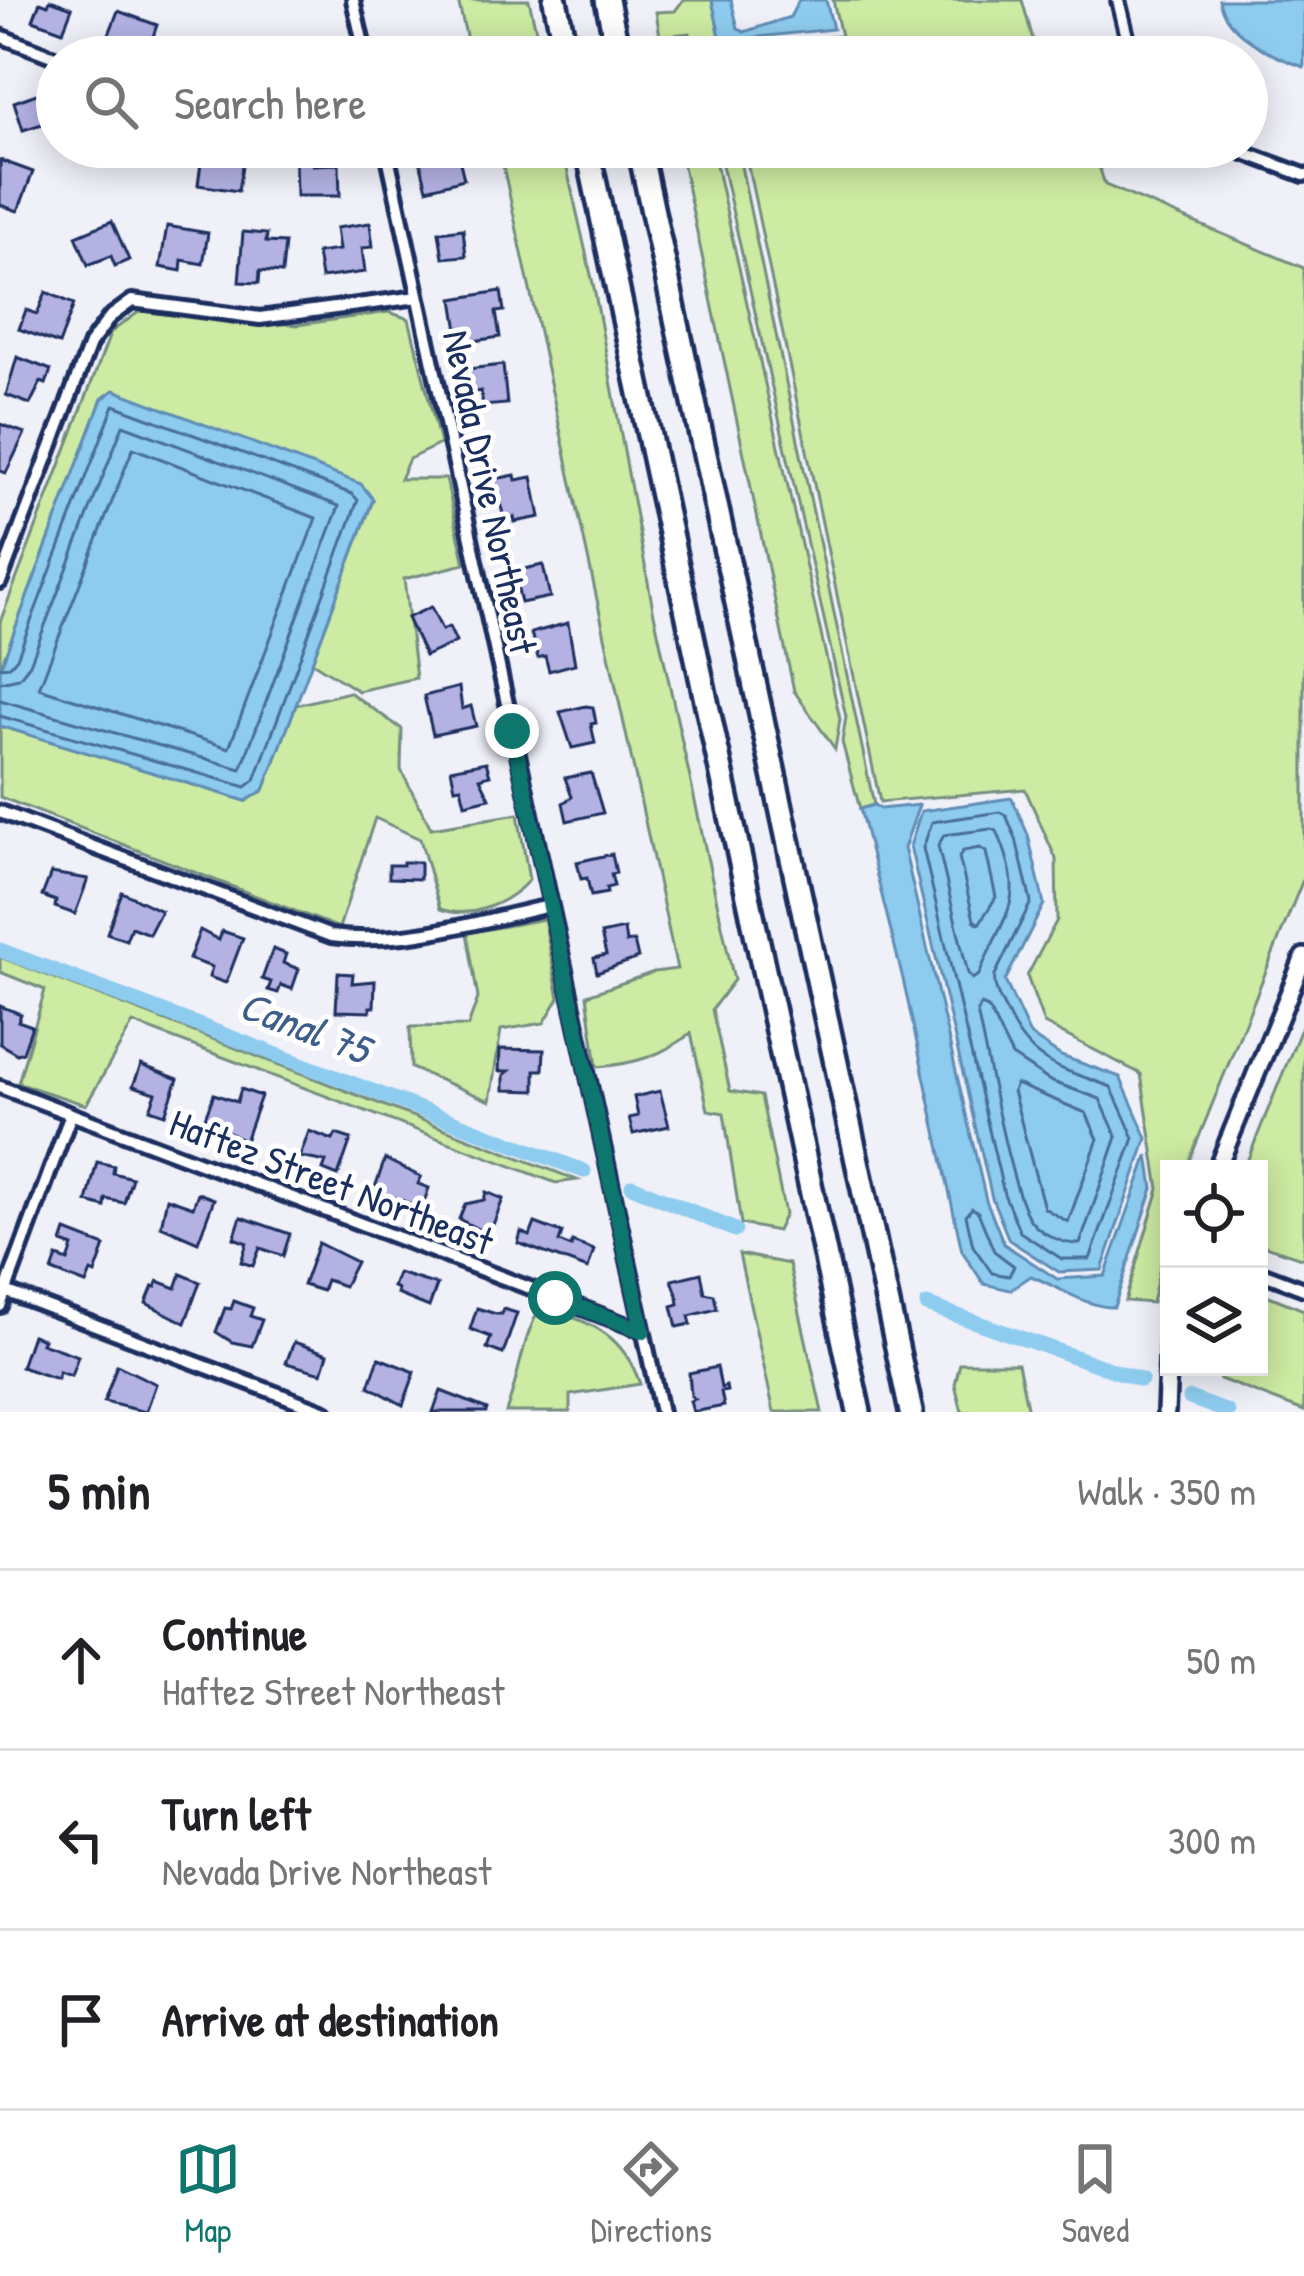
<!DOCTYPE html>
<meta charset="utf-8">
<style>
body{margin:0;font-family:"Patrick Hand",sans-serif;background:#f6f6f6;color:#202124}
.controls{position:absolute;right:36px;bottom:36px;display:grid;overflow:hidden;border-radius:0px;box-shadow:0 6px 30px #0003}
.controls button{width:108px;height:108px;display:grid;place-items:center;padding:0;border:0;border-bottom:3px solid #e0e0e0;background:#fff;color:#202124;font:60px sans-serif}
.stop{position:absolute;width:36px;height:36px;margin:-27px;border:9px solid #0f766e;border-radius:50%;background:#fff}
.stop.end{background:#0f766e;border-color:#fff;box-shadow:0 3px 12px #0008}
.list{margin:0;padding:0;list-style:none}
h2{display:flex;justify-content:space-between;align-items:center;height:156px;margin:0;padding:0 48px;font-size:51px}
h2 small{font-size:39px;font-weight:400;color:#757577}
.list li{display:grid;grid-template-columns:78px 1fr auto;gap:36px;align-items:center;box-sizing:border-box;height:180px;padding:0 48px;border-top:3px solid #e0e0e0}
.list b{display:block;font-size:45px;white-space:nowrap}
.list p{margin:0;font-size:39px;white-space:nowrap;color:#757577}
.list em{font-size:39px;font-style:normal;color:#757577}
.icon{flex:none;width:66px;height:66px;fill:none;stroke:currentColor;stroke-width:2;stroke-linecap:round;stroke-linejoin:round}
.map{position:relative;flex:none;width:1304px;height:1412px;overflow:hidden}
.search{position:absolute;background:#fff;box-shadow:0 6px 30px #0003;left:36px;right:36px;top:36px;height:132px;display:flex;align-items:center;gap:30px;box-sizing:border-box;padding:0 42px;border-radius:66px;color:#757577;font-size:45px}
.sheet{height:696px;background:#fff}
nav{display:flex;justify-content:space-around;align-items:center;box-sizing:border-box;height:168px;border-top:3px solid #e0e0e0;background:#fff;font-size:33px;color:#757577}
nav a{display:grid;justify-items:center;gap:6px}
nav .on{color:#0f766e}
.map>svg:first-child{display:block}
.green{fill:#cdeba2;stroke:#748d80;stroke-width:3}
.water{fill:#8eccef;stroke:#608db5;stroke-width:3}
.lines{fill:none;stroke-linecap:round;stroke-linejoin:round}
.shore{stroke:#496e98;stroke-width:3}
.canal{stroke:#8eccef;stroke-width:15}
.building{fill:#b4b2e3;stroke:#1b2f5e;stroke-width:3}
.street-casing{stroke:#1b2f5e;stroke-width:20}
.secondary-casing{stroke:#1b2f5e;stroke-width:24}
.highway-casing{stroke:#1b2f5e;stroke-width:30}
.street{stroke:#fff;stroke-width:10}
.secondary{stroke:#fff;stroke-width:15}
.highway{stroke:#fff;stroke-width:21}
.route{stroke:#0f766e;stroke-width:15}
.labels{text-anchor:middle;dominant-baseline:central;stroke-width:10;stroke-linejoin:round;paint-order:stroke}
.street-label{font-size:39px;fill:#1b2f5e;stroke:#fff}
.water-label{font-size:42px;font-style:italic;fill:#3e5e8a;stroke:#fff}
</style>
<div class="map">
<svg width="1304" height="1412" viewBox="0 0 1304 1412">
<rect width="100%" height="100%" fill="#f0f0f9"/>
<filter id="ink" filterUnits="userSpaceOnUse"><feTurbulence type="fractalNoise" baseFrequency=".00833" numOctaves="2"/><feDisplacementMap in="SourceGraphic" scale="24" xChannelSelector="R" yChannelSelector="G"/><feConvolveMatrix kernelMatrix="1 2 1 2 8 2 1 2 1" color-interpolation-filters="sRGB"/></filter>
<g filter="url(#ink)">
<!-- green -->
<g class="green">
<path d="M458 0H529L542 57H424L468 44Z"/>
<path d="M683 0H712L721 41 719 57H699L690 33 660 36 656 12 675 11Z"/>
<path d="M833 0H1022L1038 57H725L723 47 841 36Z"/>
<path d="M499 147H562L594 288 653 609 734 980 712 1009 730 1091 761 1096 785 1214 777 1231 741 1224 724 1113 708 1110 691 1033C662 1056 634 1064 597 1067L587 995 654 972 677 969Z"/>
<path d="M679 147H712L840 719 835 749 794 691Z"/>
<path d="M718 147H737L874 805 860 809 842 742 846 717Z"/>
<path d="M744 147H1093L1105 185 1304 268V877L1186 1169H1169V1227L1152 1303 1125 1301 1159 1189 1141 1074 1044 1024 1027 976 1057 920 1056 859 1025 789 880 802Z"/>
<path d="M140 311 297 325 389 312 409 319 440 444 409 459 400 479H446L465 564 404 579 416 678 358 691 312 662 373 500 114 390 102 399 0 669V622L111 332Z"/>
<path d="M349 692 402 729 401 770 431 828 518 814 529 880C508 903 471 920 440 909L420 839 375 818 339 928 0 797V726L246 801 264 790 296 705Z"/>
<path d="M544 919 559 998 544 1023 501 1030 490 1101 411 1068 410 1027 468 1026 478 998 467 933Z"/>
<path d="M0 957 577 1180 556 1183 133 1023 86 1105 18 1083 45 990 0 972Z"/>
<path d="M1304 1021V1259L1259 1244V1169H1244Z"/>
<path d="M739 1254 789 1264 822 1412H774Z"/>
<path d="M1259 1292 1304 1310V1411L1220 1379 1212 1367H1259Z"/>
<path d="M541 1306C590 1323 622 1331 640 1384L570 1395V1412H506C520 1374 521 1341 541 1306Z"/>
<path d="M960 1363H1018L1028 1412H962L955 1384Z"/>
</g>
<!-- water -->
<g class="water">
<path d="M712 0H731L738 28 744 32 790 17 799 0H826L833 29 721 41Z"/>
<path d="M1219 0H1304V67C1274 57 1225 34 1219 0Z"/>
<path d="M114 390 361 484 373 499 264 790 246 801 0 726V669L102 399Z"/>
<path d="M1012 798 1028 835 1044 904 1005 981 1030 1035 1061 1056 1120 1077 1147 1138 1102 1270 1059 1272 1009 1240 992 1198 910 846 921 811Z"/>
<path d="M874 805 880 809 919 805 904 848 986 1200 1004 1244 1057 1279 1105 1276 1148 1155 1153 1188 1114 1307C1088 1308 1057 1286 1031 1276L1010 1290 984 1284 962 1251 903 979 860 809Z"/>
</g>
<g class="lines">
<!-- shore -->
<g class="shore">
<path d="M133 448 316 518 229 748 39 688Z"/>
<path d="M0 667 10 666 17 658 114 405 352 494 358 500 255 780 246 787 0 716"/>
<path d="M0 682 19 678 30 664 123 425 339 506 241 769 0 700"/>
<path d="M1000 812 1006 815 1016 839 1031 902 995 975C993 989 1000 999 1006 1011 1030 1065 1059 1067 1111 1087L1134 1138 1090 1259H1062L1020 1232 1004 1194 923 848 932 822Z"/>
<path d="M991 829 997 831C1029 905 1004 910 979 975L972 979 968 974 938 846 944 835Z"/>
<path d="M980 848 986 852 996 897 979 924 974 920 959 857 963 851Z"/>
<path d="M981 1005 988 1008 1012 1056 1050 1081 1100 1099 1117 1137 1080 1244C1065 1245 1041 1234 1031 1221 1012 1198 986 1051 977 1012Z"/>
<path d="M1016 1084 1086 1113 1098 1139 1068 1222 1044 1208 1013 1091Z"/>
<path d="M972 1208 978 1212 994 1251 1014 1266 1009 1276 992 1273 973 1246 966 1215Z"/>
</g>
<!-- canal -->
<g class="canal">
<path d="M0 950 584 1171"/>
<path d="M632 1186 735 1230"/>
<path d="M927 1305 1141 1380"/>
<path d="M1190 1398 1228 1412"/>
</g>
</g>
<!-- building -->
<g class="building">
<path d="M50 0 72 8 63 31 33 20 40 2 48 5Z"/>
<path d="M118 11 157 25 146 57 125 54 129 45 108 37Z"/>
<path d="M332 39 335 57H300L298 46Z"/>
<path d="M203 42 223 47 222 55 231 57H175L178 43 201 49Z"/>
<path d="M45 91 55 120 23 130 14 102Z"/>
<path d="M85 147H130L126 159 106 152 103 162 83 154Z"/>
<path d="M447 147 449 156 458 154 464 179 427 189 417 149Z"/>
<path d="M203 148 244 154 238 191 198 185Z"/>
<path d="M295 153H312L313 165 339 164 340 196H296Z"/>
<path d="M0 160 33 172 18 211 0 205Z"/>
<path d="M112 221 129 260 115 266 111 256 88 265 76 236Z"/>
<path d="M370 223 373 247 362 248 365 272 321 278 317 253 339 250 336 228Z"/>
<path d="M167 226 208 233 203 264 182 260 181 271 160 267Z"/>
<path d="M463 229 466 256 443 258 439 232Z"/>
<path d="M243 232 267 234 266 242 285 243 282 273 260 271 259 283 239 282Z"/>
<path d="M501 291 504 311 496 312 500 337 460 343 453 299Z"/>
<path d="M46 292 74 304 59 344 19 329 26 310 37 314Z"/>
<path d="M17 357 51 370 46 384 41 382 30 404 6 395Z"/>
<path d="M503 365 507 404 483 406 481 391 469 393 467 369Z"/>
<path d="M0 424 25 433 6 473 0 471Z"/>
<path d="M515 475 516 480 532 477 540 517 515 522 514 517 504 519 495 479Z"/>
<path d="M543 565 550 597 521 603 514 571Z"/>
<path d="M431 607 442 630 449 627 456 642 425 656 407 618Z"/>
<path d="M568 623 575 664 549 671 545 656 538 658 531 633Z"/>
<path d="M459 687 462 709 471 706 476 726 433 735 424 696Z"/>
<path d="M586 706 593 707 596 723 591 724 595 743 572 748 560 712Z"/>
<path d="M486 762 490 775 480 778 490 798 465 804 461 787 455 788 451 769Z"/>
<path d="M591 773 603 813 567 821 563 803 572 797 565 778Z"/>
<path d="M612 854 616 873 611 874 614 886 606 888 607 893 591 896 587 878 581 879 577 862Z"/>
<path d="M403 862H420V879L389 878V865H403Z"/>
<path d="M51 873 88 879 75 914 55 907 56 901 42 896Z"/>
<path d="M122 892 161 911 149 934 131 927 126 940 107 933Z"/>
<path d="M624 929 626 943 634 941 638 958 597 973 594 958 606 955 601 934Z"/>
<path d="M200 930 219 940 222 931 243 938 226 983 209 977 212 967 189 959Z"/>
<path d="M273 949 286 954 283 963 299 969 292 989 281 985 278 993 268 990 271 982 262 979Z"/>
<path d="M338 973 353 974 352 983 375 981 374 1007H370V1012L336 1011Z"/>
<path d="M0 1006 21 1014 18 1021 32 1026 23 1052 17 1054 0 1044Z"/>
<path d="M500 1049 544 1050 543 1070H535V1091L504 1090V1075L509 1071H499Z"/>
<path d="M141 1065 178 1079 165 1114 150 1109 156 1093 133 1086Z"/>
<path d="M241 1089 261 1096 245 1141 204 1120 214 1094 237 1102Z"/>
<path d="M660 1091 669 1126 633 1134 629 1118 638 1116 634 1097Z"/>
<path d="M309 1131 333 1140 336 1134 351 1139 338 1176 323 1170 326 1162 300 1157Z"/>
<path d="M385 1159 421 1177 418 1184 429 1188 422 1208 374 1190Z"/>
<path d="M97 1162 114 1166 113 1173 132 1178 124 1203 106 1199 105 1207 87 1202Z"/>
<path d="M486 1192 503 1199 489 1235 459 1219 465 1204 484 1200Z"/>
<path d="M198 1193 214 1199 198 1242 161 1226 167 1198 193 1207Z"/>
<path d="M241 1217 290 1234 283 1256 260 1248 253 1266 241 1262 247 1243 234 1238Z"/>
<path d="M535 1223 562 1233 559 1242 571 1247 572 1242 594 1250 588 1269 518 1243 521 1232 530 1236Z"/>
<path d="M66 1231 105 1246 95 1274 91 1272 86 1284 52 1271 57 1257 68 1261 73 1247 62 1243Z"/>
<path d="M318 1243 356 1262 344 1286 326 1280 322 1291 303 1285Z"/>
<path d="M398 1273 437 1285 429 1307 397 1294 398 1289 393 1287Z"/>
<path d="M701 1273 705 1293 714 1295 717 1309 689 1316 691 1324 677 1327 672 1306 679 1304 678 1297 672 1280Z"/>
<path d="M181 1274 200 1282 185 1323 146 1303 153 1286 156 1287 158 1281 176 1288Z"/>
<path d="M234 1301 253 1308 250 1316 262 1320 252 1346 232 1342 216 1332 225 1308 231 1309Z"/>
<path d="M477 1308 496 1314H502L503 1309 517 1313 503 1354 487 1348 491 1337 470 1329Z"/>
<path d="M32 1335 43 1339 41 1343 78 1356 71 1376 59 1372 57 1379 21 1367Z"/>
<path d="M294 1342 328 1354 322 1373 286 1363Z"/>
<path d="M379 1358 415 1372 403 1405 369 1386Z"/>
<path d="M117 1365 156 1384 146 1412 104 1402Z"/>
<path d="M717 1367 721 1388 726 1386 727 1391 721 1392 724 1406 693 1412 690 1401 695 1399 691 1396 689 1373Z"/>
<path d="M441 1391 487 1409 486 1412H433Z"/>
</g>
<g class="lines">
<defs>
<g id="street">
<path d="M353 0 366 57"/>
<path d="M1118 0 1132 57"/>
<path d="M0 36 57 58"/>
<path d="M386 147 661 1412"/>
<path d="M1228 147 1304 175"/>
<path d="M0 582 90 344 110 317 132 301 260 318 418 297"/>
<path d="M0 812 331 936C404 946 478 921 550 906"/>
<path d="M0 1087 643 1331"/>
<path d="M1259 1272 1304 1289"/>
<path d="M0 1289 326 1412"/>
<path d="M0 1306 71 1114"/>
</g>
<g id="secondary">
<path d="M1217 1169 1304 957"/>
<path d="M1166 1412 1169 1338"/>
</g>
<g id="highway">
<path d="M555 0 567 57"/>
<path d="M607 0 619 57"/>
<path d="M587 147 859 1412"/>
<path d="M639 147 911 1412"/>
</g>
</defs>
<!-- street casing -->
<use href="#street" class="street-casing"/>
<!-- secondary casing -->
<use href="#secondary" class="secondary-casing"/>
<!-- highway casing -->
<use href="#highway" class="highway-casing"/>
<!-- street -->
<use href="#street" class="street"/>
<!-- secondary -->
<use href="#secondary" class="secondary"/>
<!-- highway -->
<use href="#highway" class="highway"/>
</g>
</g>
<g class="lines" filter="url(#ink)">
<!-- route -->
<path class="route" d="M512 731 643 1331 555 1298"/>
</g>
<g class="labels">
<!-- street labels -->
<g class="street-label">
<text transform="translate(491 492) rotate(78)">Nevada Drive Northeast</text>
<text transform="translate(332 1181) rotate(21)">Haftez Street Northeast</text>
</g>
<!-- water labels -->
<g class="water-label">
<text transform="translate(305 1026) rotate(21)">Canal 75</text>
</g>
</g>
</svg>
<div class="controls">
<button><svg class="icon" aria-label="locate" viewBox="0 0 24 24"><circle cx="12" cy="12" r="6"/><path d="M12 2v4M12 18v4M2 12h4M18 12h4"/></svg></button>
<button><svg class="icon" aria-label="layers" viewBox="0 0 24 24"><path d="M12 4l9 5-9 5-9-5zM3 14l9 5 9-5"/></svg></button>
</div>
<div class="stop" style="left:555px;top:1298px"></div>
<div class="stop end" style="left:512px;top:731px"></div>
<div class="search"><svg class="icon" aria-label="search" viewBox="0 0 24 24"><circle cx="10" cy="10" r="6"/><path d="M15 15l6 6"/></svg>Search here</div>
</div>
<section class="sheet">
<h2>5 min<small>Walk · 350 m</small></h2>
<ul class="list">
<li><svg class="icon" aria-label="ahead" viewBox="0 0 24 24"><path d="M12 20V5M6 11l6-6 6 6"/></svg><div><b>Continue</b><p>Haftez Street Northeast</p></div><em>50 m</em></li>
<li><svg class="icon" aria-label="left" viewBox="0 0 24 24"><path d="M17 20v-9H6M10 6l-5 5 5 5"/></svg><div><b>Turn left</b><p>Nevada Drive Northeast</p></div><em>300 m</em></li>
<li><svg class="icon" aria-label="arrive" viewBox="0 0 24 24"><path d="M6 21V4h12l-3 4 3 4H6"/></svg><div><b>Arrive at destination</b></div></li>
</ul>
</section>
<nav>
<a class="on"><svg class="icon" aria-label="map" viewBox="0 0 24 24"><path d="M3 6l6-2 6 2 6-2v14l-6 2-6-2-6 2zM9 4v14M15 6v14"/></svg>Map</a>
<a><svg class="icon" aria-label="directions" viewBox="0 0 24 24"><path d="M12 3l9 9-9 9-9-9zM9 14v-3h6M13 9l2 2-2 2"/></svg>Directions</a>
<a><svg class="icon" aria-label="saved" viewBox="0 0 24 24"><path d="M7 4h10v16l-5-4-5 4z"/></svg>Saved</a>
</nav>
